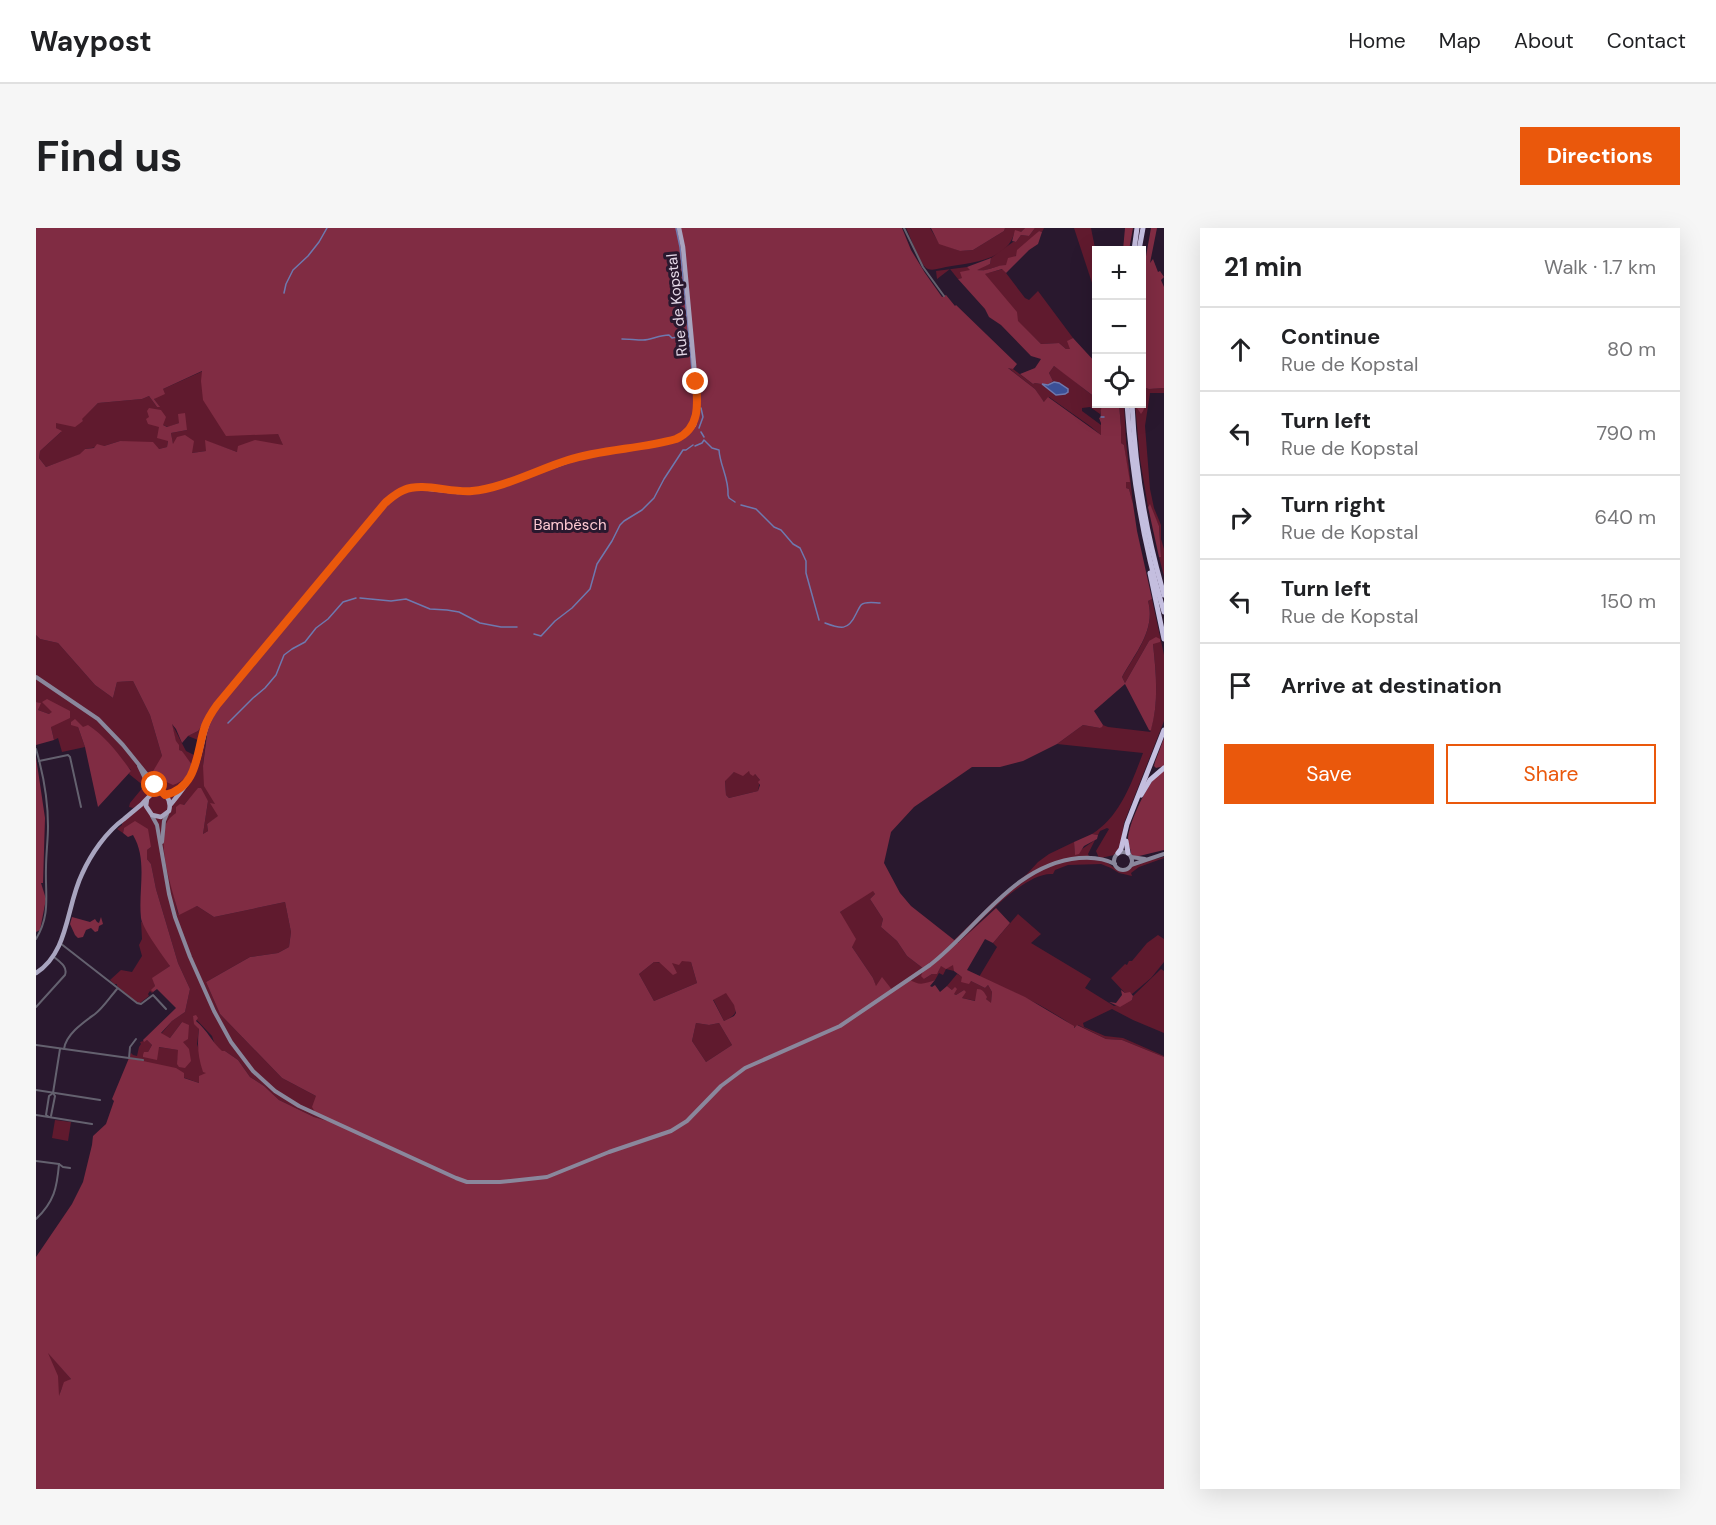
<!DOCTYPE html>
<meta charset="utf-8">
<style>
body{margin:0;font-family:"DM Sans",sans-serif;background:#f6f6f6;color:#202124}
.controls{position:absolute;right:18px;top:18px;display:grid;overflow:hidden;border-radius:0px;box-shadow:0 6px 24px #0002}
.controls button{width:54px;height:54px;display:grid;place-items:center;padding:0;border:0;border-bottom:2px solid #e0e0e0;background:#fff;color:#202124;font:30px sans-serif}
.stop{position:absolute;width:18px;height:18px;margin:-14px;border:4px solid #ea580c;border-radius:50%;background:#fff}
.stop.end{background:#ea580c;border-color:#fff;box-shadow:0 2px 6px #0008}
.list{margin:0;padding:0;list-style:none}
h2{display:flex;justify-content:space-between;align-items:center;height:78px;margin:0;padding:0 24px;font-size:26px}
h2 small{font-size:20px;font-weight:400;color:#757577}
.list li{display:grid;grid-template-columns:39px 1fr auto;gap:18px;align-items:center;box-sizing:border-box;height:84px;padding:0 24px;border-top:2px solid #e0e0e0}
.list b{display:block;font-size:22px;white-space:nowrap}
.list p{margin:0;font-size:20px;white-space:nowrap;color:#757577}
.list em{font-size:20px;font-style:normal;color:#757577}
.actions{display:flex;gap:12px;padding:18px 24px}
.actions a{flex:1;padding:14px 0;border:2px solid #ea580c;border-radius:0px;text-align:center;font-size:21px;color:#ea580c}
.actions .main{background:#ea580c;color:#fff}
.icon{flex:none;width:33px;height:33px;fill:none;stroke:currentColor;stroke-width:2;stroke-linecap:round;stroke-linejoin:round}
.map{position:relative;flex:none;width:1128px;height:1261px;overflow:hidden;border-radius:0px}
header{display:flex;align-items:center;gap:36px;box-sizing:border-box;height:84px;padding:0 30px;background:#fff;border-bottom:2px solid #e0e0e0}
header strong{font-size:28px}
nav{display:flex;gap:33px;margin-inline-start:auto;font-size:21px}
.intro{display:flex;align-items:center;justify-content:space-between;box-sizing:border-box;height:144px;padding:0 36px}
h1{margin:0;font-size:42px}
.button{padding:15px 27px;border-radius:0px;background:#ea580c;color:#fff;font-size:21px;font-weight:700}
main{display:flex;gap:36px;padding:0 36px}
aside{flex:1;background:#fff;border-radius:0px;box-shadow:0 6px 24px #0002}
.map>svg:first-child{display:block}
.green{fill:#601a2e}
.forest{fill:#802c43;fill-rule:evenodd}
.water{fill:#3b5097;stroke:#6e79af;stroke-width:1.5}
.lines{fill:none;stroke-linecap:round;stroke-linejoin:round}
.stream{stroke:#6e79af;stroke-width:1.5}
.street{stroke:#64616f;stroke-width:2}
.secondary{stroke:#8a879c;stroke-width:4}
.primary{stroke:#a8a4bf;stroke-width:4.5}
.highway{stroke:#c4bedf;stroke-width:5}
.route{stroke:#ea580c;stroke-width:8}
.labels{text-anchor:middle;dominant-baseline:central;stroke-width:6;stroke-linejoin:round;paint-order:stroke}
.street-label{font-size:15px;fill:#e5d9e8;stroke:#29182e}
.park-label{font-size:15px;fill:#fecad3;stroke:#29182e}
</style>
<header>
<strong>Waypost</strong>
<nav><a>Home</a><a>Map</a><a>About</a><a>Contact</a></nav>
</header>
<div class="intro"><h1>Find us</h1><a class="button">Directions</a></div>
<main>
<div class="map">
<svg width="1128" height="1261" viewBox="0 0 1128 1261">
<rect width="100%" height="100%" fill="#29182e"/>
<!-- green -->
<g class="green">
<path d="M870 0H894L903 15 924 23 937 22 968 3 969 0H989L985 4 978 6C970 33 933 35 910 39 905 40 897 43 892 41 883 37 875 9 870 0Z"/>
<path d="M999 0H1008L1006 4 1003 3 971 37C957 38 952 44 938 42L954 36 955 30 977 14H980L985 7 993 8Z"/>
<path d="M1038 0H1055L1060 25V67Z"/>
<path d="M931 39 935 42 926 50 922 51 914 41 901 51 900 43Z"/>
<path d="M967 41 989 70 993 72 1002 63 1037 110 1032 113 1035 121H1030L1023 115 1005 116 981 93 948 46Z"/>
<path d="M970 138 977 141 997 156 999 155 1006 156 1009 159 1018 154 1011 157 1017 153 1013 145 1018 138C1033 148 1046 160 1060 170V176H1067L1064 186 1054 179 1046 180V183L1065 197 1066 208 1054 198 1013 169 1009 175 1004 169 999 161Z"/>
<path d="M167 143 242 206 248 218 201 224 170 213V223L156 225 137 217 135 205 151 202 143 195 132 199 127 197 123 199 132 213 131 219 123 221 84 213 68 218 49 221 45 226 10 239 3 230 4 223 25 204 20 200 19 195 47 193 45 191 62 175 106 171 113 168 121 179 123 178 118 171 127 161Z"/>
<path d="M1107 159 1113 161 1128 160V165H1114L1109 198 1114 261 1118 280 1125 297V311L1128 321V348L1123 329 1125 328 1123 298 1113 277 1112 279 1104 231 1099 176H1103L1101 180 1110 176Z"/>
<path d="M1083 176H1088L1090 213 1097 276 1093 261 1090 260V254L1093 253 1088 217 1085 215V199Z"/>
<path d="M1116 371 1128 427V493L1088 595 1084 621 1078 627 1065 630C1070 633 1081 643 1086 643 1092 644 1094 639 1099 637 1107 632 1119 631 1128 629V630L1103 639 1095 645 1096 648 1083 645 1075 640 1065 636 1032 637 1019 642 1017 646C989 643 942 696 923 715L918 712 956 675 991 646 1002 634 1013 626 1038 614 1039 626 1059 612 1052 626 1054 630H1063L1060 623 1073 601 1071 600 1064 603 1062 607 1056 606C1084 589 1096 554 1107 525L1021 516 1047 497 1064 500 1067 497 1072 499 1115 504 1113 502 1115 501C1123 473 1120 444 1117 416L1113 413 1089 455 1086 449C1100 425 1120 401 1112 373Z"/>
<path d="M0 407 4 411 22 415 59 457 77 470 81 454 97 453 114 487 126 528 150 531 146 523 142 522 135 494 150 523 158 527 162 512 152 508 162 503 181 477 170 509 167 538 183 588 171 596 172 603 167 606 172 573 161 563 140 585 130 632 142 686 161 678 178 689 249 674 255 704 253 719 242 725 214 729 170 754 184 786 246 850 280 868 299 896 278 889 243 872 228 858 214 849 202 832 189 823 186 824 179 817 176 808 157 788 163 801 161 816 171 846 163 855 93 830 95 825 97 827 101 828 103 819 105 816 104 814 111 812 116 817 112 824 107 827 122 819 143 822 141 836 146 814V794L134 810 125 806 136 793 149 784 154 761 142 735 120 661 115 636 111 631V622L115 619 88 600 87 605 81 601 86 597V592L102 577 97 580 93 579 94 575 108 558 93 546 95 542 47 499H42L49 519 26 524 22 510 18 512 15 499 16 485 13 486 2 482 4 475 0 474Z"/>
<path d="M713 543 719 546 724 552 722 563 693 570 690 567 689 552 698 544Z"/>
<path d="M837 662 839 666 834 671 847 691 845 699 861 713 871 728 888 741V751L896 746 902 744 905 737H918V743L910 741 907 747 903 745 899 752 887 757 880 756 857 763 840 759 837 750 816 719 804 684Z"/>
<path d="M982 686 1005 706 995 715 1055 751 1049 760 1078 778 1096 772 1097 768 1125 741 1128 743V805L1097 792 1076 781 1047 795 1048 799 1069 808 1087 810 1128 828V829L1086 812 1070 811 1042 797 1037 800V798C1008 777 976 763 943 749L961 719 957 715Z"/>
<path d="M105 693 134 738 117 750 119 758 116 762 117 764 116 765 114 763 112 766 113 768 104 775H101L81 758V756H78L74 752 85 742 96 744 106 728 103 717 106 711Z"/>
<path d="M1122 707 1128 711V734L1115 750 1096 766 1094 765H1089L1075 750 1089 736 1091 737 1093 733H1096L1111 715Z"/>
<path d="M646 732 655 734 661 755 618 773 603 746 618 734 635 735Z"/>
<path d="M921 746 949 760 952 757 956 764 955 776 950 771 940 773 926 770 928 762 920 767 918 766 916 762 911 758Z"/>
<path d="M691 764C699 780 707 784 688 793L677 771Z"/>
<path d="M660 795 673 797 683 795 696 817 670 834 656 813Z"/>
<path d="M19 892 35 894 32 913 16 910Z"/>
<path d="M11 1123 35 1151C26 1156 25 1161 23 1171Z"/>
</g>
<!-- forest -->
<g class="forest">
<path d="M0 0H866L875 22 889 45 906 69 910 67 919 78 920 77 981 136 977 141 972 140 999 161 1008 174 1012 169 1065 207V195L1063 190 1065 189C1064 185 1065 179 1067 176H1083L1085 199V215L1088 217 1094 254H1090V260L1093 261 1097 276 1101 303 1116 371 1112 373C1120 402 1099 425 1086 449L1089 455 1113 413 1120 409 1124 411V414L1117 416C1120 445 1123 473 1115 502H1113L1089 456 1058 483 1067 497 1066 499 1064 500 1047 497 1021 516 987 533 964 539H936L878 579 855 604 848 635 864 665 875 678 922 715 960 680 974 695 957 715 949 711 931 742 989 769 1038 798V800L1041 797 1070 811 1086 812 1128 829V1261H0V1029L36 976 47 954 56 917 57 908 70 896 78 873 76 871 93 830 140 840 148 845V850L163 855V848L170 845 167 844C162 829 161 817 163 801L158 796 157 788 160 787 162 790 160 793C172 803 176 814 186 823H189L202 832 214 849 228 858 243 872 278 889 295 894 279 884 276 879 280 868 246 850 184 786 170 754 214 729 242 725 253 719 255 704 249 674 178 689 161 678 143 687C136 661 122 621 130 596 132 591 136 588 140 585V579L144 576 148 577 162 560H165L172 573 167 606 172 603 171 596 182 588 174 575 179 576 168 558 167 538 172 498 179 480 162 503 152 508 146 515 140 501 136 496 140 513 143 517V522L146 523 156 537C152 548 148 553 137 557L124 551 116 545 126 528 114 487 97 453 81 454 77 470 59 457 22 415 4 411 0 407ZM166 143 165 153 167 172 190 208 242 206 247 217 219 212 202 218 201 224 169 212 170 223 156 225 158 213 149 207 141 209 137 216 135 205 151 202 149 185 142 186 143 195 131 199 127 197 130 189 125 182 113 180 111 183 113 189 110 191 112 196 123 199 121 210 132 213 131 219 123 221 117 214 84 213 68 218 61 216 58 220 49 221 44 226 10 239 3 230 4 223 26 203 20 200V195L39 199 47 193 46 191 62 175 106 171 113 168 121 179H124L118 171 129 166 127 161ZM713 543 714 546 717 548 719 546 724 552 722 554 724 557 722 563 693 570 690 567 689 553 698 544 707 548ZM837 663 839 666 834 671 847 691 845 699 861 713 871 728 888 741 885 748 888 751 896 746H901L905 738 910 741 917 737 918 743 926 749 925 754 933 756 935 753 949 760 952 757 956 764 955 775 950 771 951 769C948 764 947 761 941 761L939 773 926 770 930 764 928 762 920 767 918 766 921 761 919 759 916 762 911 758 904 764 899 757 896 759 894 758 899 752C888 756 883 758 873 751L857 763 846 749 840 758 837 750 816 719 820 711 804 684ZM646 733 655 734 661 755 618 773 603 746 618 734H623L637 747 641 745 636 735 643 737ZM690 765 698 777 700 785 698 788 688 793 677 772ZM660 795 673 797 683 795 696 817 670 834 656 813ZM12 1125 35 1151 28 1154 23 1168 22 1148Z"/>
<path d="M895 0H969L968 3 937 22 924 23 903 16Z"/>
<path d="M989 0H999L993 8 985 7 980 14 976 13 979 2 985 4Z"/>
<path d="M1089 0H1097L1093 22H1087Z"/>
<path d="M1115 0H1121L1114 35 1117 31 1122 44 1124 43 1128 49 1125 52 1128 59V160L1113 161 1107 159C1108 169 1112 178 1105 186L1101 180 1103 176H1106V51Z"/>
<path d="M1003 3 1006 4 1002 16 993 22 970 45 966 41 949 46 981 84 982 93 1005 116 1023 115 1030 121H1034L1031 113 1037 110 1060 135V170L1018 138 1013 145 1017 153 1011 157 999 155 997 156 984 146 999 140 1005 131 995 128 965 97 953 89 949 81 922 51 926 50 924 44 934 42 931 39 955 30 954 36 941 42C951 44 960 37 970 37L972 30 980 28 981 22Z"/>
<path d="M1114 276 1123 298 1125 329H1123L1112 279Z"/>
<path d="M11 471 34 483V490L15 499 18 512 0 517V474L5 475 2 482 13 486 16 484 6 474Z"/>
<path d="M39 491 47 499 52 497C70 509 82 525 95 543L62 579 49 519 42 499 35 497V494Z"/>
<path d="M1128 510V538L1120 540 1118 538 1119 534Z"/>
<path d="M0 529 9 590 7 655H5L10 671 4 702 0 704Z"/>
<path d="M1128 542V622L1099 629 1095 626C1095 620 1092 618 1092 612 1092 597 1108 564 1117 552 1120 548 1125 545 1128 542Z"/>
<path d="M99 593 112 601 115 619 111 622V631L115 636 120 661 142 735 154 761 149 784 136 793 125 805 134 810 146 794 153 797 152 811 147 814 153 821 155 833 149 840 143 839 141 836 142 822 123 819 121 832 107 829V827L108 824H112L116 817 111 812 108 814 107 812 140 780 121 761 117 764 115 762 119 758 116 750 134 738C127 728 106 700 105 690 102 662 112 632 97 607L92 609 87 605 88 600Z"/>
<path d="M1056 606 1062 607 1061 611 1048 618 1043 626 1039 627 1038 614Z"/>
<path d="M36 689 54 694 59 691 61 694 63 695 65 689 67 696 63 698 62 703 59 704 55 700 50 702 47 709 42 710 39 707 34 696Z"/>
<path d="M1085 762 1089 765 1094 764 1097 768 1096 772 1084 779 1073 774 1080 775 1086 767Z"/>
</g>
<!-- water -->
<path class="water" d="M1018 154 1023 155 1032 161V164L1029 166 1020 167 1006 156 1012 157Z"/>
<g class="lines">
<!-- stream -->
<g class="stream">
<path d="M640 0 644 19 659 172"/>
<path d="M248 65 250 56 257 42 272 28 283 14 291 0"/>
<path d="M586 111C593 111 600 112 607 112 615 112 623 107 633 107L636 110 651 107"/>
<path d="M1065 189H1068"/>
<path d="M663 200 667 189 665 180"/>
<path d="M665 204 668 209"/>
<path d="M659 218 666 215 668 212 676 220 683 222C684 238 693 250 692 267L693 270 699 274"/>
<path d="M705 277 720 281 738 299 745 302 757 316 764 320 770 333V345L783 392"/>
<path d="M324 370 355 373 370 371 394 381 411 382 423 384 444 395 465 399H481"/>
<path d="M789 395C805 401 812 403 820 386 821 384 824 378 825 377 829 373 839 375 844 375"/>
<path d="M498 406 505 408 519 393 536 380 554 361 561 336 576 313 584 297 588 293 606 282 618 270 628 251 647 222H650L657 217"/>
<path d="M192 495 217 470 229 460 240 447 248 427 256 421 269 414 280 400 292 391 307 374 320 370"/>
</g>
<!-- street -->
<g class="street">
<path d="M868 0 887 39 908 68"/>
<path d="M0 521C7 545 12 573 12 598 12 612 10 626 10 640 9 667 15 686 0 711"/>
<path d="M3 533 32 527 34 529 45 579"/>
<path d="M24 715 101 775 105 776 117 767 130 781"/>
<path d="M0 779 29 747C32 739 24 734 18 729"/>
<path d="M0 817 107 832"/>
<path d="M28 821C30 806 48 794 59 786 67 780 74 769 81 761"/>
<path d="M93 830 94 819 100 811"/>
<path d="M0 862 64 872"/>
<path d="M0 887 56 896"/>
<path d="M15 888 19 868 17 865"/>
<path d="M13 889 10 887 13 868 17 865 24 821"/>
<path d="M0 933 23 936 27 939 34 940"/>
<path d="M0 991C18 974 21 960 23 936"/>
</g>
<!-- secondary -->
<g class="secondary">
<path d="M0 449 62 491 87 517 125 564"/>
<path d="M103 538 113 559 114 567"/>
<path d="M116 588 121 597 133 666 139 689 154 729 178 783 195 814 217 843 239 863 263 878 420 950 431 954H464L511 949 573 924 635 903 651 893 685 858 709 840 804 798 894 737C941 701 978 636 1043 630 1055 629 1068 630 1079 636"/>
<path d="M126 614 128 593 131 586"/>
<circle cx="1087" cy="633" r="9"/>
<path d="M1095 629 1109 631"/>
<path d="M1095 637 1128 626"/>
</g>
<!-- primary -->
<g class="primary">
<path d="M129 567 138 564 148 558"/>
<path d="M135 576C144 565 153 554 159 540 168 517 166 499 181 477L349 275 358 267 367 262 376 259 422 264 439 263 454 260 544 229 640 211 651 205 658 197 661 185V169L647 19 643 0"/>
<path d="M0 745C33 724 30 679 46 646 55 626 70 604 88 591 94 586 100 581 106 576 109 573 112 569 116 566 128 559 136 572 133 583L125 589 116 587 110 578 111 571"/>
</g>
<!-- highway -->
<g class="highway">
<path d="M1098 22 1101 0"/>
<path d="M1103 22 1107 0"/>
<path d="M1091 176C1096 246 1107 316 1128 384"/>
<path d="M1096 176C1099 240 1110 305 1128 367"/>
<path d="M1114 345 1128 411"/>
<path d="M1105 567 1114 552 1128 540"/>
<path d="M1090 613 1092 625"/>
<path d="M1082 625 1085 621 1091 596 1128 502"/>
</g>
</g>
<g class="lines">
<!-- route -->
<path class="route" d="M119 557 129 567C163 559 160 524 169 498 172 490 176 484 181 477L349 275C355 270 360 265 368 262 386 254 415 265 436 263 465 261 503 241 532 232 567 221 605 221 640 211 664 201 662 176 660 154"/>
</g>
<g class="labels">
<!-- street labels -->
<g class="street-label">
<text transform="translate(641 77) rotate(-96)">Rue de Kopstal</text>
</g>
<!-- park labels -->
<g class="park-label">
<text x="534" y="297">Bambësch</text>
</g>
</g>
</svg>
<div class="controls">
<button>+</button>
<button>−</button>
<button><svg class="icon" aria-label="locate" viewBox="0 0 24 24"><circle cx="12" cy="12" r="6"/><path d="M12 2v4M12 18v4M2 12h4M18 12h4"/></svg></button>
</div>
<div class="stop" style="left:119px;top:557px"></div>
<div class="stop end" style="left:660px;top:154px"></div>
</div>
<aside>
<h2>21 min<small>Walk · 1.7 km</small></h2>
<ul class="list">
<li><svg class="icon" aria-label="ahead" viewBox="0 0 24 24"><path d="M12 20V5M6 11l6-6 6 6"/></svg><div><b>Continue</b><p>Rue de Kopstal</p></div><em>80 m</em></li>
<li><svg class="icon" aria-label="left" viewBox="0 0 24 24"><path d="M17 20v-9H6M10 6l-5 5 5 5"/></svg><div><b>Turn left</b><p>Rue de Kopstal</p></div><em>790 m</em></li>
<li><svg class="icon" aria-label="right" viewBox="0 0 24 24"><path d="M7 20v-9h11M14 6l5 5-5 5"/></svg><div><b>Turn right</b><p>Rue de Kopstal</p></div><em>640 m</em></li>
<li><svg class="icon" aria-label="left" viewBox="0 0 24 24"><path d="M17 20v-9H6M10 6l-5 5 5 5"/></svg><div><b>Turn left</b><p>Rue de Kopstal</p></div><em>150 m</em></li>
<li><svg class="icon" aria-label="arrive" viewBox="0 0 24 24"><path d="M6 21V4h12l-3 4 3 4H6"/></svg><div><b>Arrive at destination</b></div></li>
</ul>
<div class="actions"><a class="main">Save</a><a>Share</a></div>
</aside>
</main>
